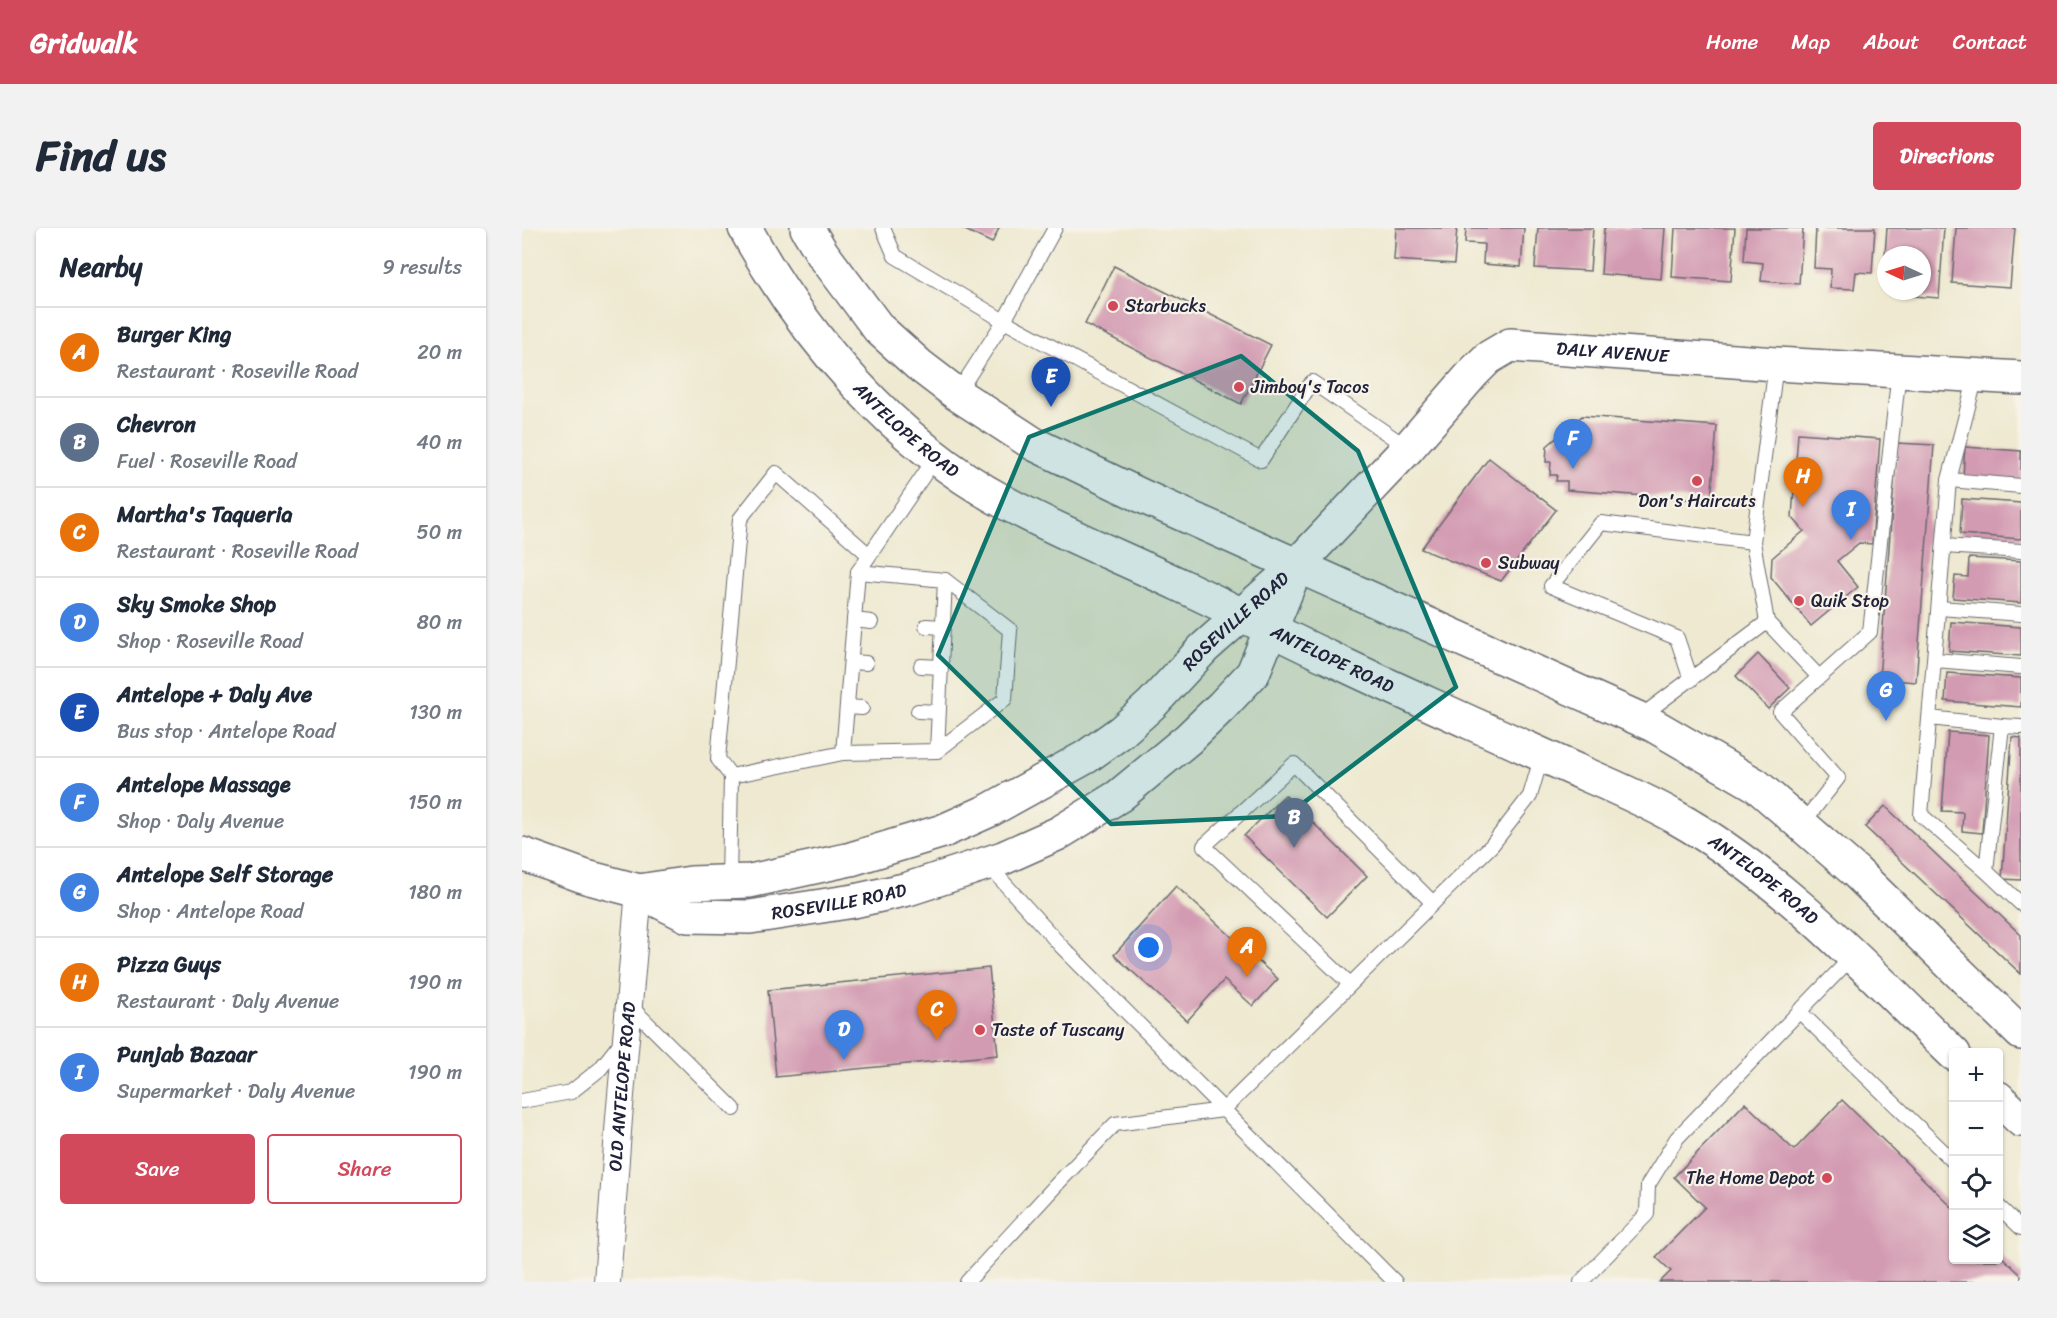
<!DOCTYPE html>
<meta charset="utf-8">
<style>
body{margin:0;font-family:Sriracha,sans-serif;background:#f2f2f3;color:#1f2937}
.controls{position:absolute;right:18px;bottom:18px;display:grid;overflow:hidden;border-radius:6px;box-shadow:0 2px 4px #0004}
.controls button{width:54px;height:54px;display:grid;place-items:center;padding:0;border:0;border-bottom:2px solid #e0e1e3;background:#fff;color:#1f2937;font:30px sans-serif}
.compass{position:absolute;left:1355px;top:18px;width:54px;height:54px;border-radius:50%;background:#fff;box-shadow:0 2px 4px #0004;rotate:274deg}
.you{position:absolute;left:627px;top:720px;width:21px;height:21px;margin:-15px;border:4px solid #fff;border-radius:50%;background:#1a73e8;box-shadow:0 0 0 9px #1a73e833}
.badge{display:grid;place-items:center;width:39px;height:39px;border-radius:50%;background:#d1495b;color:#fff;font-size:20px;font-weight:700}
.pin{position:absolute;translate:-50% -50px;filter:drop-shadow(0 2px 3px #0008)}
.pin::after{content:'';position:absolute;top:32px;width:21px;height:18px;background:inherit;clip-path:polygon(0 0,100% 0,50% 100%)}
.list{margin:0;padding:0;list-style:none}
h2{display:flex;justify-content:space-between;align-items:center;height:78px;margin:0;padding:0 24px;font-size:26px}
h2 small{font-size:20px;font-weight:400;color:#747a83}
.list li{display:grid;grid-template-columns:39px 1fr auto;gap:18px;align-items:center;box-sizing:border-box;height:90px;padding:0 24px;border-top:2px solid #e0e1e3}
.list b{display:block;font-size:22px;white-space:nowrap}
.list p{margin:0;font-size:20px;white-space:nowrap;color:#747a83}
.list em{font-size:20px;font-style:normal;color:#747a83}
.actions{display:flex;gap:12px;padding:18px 24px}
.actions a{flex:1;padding:14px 0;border:2px solid #d1495b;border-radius:6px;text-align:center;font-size:21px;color:#d1495b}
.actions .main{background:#d1495b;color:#fff}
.icon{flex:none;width:33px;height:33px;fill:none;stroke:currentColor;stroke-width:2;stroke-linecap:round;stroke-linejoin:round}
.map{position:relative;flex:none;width:1499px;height:1054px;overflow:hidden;border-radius:6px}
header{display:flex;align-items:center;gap:36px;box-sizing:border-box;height:84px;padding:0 30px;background:#d1495b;color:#fff}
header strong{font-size:28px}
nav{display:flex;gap:33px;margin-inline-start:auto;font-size:21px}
.intro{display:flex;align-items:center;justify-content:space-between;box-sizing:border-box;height:144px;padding:0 36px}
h1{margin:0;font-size:42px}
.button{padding:15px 27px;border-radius:6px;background:#d1495b;color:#fff;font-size:21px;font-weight:700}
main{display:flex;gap:36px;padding:0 36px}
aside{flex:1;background:#fff;border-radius:6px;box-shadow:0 2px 4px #0004}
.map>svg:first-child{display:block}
.building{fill:#d39bb2}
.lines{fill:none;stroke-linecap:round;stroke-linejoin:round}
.service-casing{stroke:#69686f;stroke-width:16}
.minor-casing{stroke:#69686f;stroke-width:28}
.tertiary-casing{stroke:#69686f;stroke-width:36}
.secondary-casing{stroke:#69686f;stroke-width:36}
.primary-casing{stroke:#69686f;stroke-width:36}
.service{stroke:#fff;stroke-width:14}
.minor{stroke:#fff;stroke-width:26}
.tertiary{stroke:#fff;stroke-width:33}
.secondary{stroke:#fff;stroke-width:33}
.primary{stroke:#fff;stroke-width:33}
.marked{fill:#0f766e;fill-opacity:0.2;stroke:#0f766e;stroke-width:4.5;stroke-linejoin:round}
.poi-dot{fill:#d1495b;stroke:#f7f3e8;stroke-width:2}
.labels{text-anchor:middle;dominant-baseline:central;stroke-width:4.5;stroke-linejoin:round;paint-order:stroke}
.poi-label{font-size:18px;fill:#22223b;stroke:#f7f3e8;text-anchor:start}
.street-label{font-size:18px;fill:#22223b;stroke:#f7f3e8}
</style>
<header>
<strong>Gridwalk</strong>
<nav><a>Home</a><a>Map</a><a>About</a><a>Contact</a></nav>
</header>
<div class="intro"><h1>Find us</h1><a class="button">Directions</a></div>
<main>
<aside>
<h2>Nearby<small>9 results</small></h2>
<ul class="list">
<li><span class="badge" style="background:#e8710a">A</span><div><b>Burger King</b><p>Restaurant · Roseville Road</p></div><em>20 m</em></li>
<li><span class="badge" style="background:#5c6f8a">B</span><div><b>Chevron</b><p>Fuel · Roseville Road</p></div><em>40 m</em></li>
<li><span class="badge" style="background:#e8710a">C</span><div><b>Martha's Taqueria</b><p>Restaurant · Roseville Road</p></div><em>50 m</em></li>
<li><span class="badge" style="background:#3f7fe0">D</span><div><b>Sky Smoke Shop</b><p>Shop · Roseville Road</p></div><em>80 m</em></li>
<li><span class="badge" style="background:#1a4fb4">E</span><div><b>Antelope + Daly Ave</b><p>Bus stop · Antelope Road</p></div><em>130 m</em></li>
<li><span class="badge" style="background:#3f7fe0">F</span><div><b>Antelope Massage</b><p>Shop · Daly Avenue</p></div><em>150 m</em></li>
<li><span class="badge" style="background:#3f7fe0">G</span><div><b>Antelope Self Storage</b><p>Shop · Antelope Road</p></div><em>180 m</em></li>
<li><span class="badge" style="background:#e8710a">H</span><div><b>Pizza Guys</b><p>Restaurant · Daly Avenue</p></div><em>190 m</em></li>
<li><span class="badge" style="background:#3f7fe0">I</span><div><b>Punjab Bazaar</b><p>Supermarket · Daly Avenue</p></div><em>190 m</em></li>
</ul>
<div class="actions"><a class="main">Save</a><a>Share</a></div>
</aside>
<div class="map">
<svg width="1499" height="1054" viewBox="0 0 1499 1054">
<rect width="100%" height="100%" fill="#f7f3e8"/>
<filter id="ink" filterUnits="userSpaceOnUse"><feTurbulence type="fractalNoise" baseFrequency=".0167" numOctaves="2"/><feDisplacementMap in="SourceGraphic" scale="12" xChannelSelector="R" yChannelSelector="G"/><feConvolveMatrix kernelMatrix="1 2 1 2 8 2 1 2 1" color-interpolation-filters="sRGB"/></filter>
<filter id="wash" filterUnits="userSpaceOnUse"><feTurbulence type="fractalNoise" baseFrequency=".008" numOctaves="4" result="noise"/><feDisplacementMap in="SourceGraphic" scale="24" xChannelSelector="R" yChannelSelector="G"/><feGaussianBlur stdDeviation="1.35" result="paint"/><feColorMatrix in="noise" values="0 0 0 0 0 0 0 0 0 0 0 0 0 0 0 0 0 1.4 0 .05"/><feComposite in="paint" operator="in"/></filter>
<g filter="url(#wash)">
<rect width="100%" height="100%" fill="#eee9d0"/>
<g id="blocks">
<!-- building -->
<g class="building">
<path d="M439 0H477L470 15Z"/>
<path d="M874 0H935L932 36 872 32Z"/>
<path d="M944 0H1002L999 39 961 36 962 16 943 15Z"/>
<path d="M1016 0H1071L1068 43 1013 40Z"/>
<path d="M1082 0H1143L1139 51 1079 46Z"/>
<path d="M1153 0H1213L1209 53 1150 49Z"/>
<path d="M1224 0H1281L1277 56 1239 53 1241 35 1222 33Z"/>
<path d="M1294 0H1353L1350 45 1334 44 1332 61 1308 60 1309 41 1292 40Z"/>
<path d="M1365 0H1422L1417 70 1379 67V63H1400V27H1363Z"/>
<path d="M1434 0H1493L1488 59 1430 55Z"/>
<path d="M592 38 749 117 719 176 563 96Z"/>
<path d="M1060 188 1195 198 1189 273 1045 262V253H1034L1035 247H1028L1029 234H1024L1025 218Z"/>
<path d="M1276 205 1358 211 1350 316 1337 315 1315 333 1336 359 1289 398 1249 349 1250 330 1282 303 1270 289Z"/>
<path d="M1375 215 1412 217 1394 454 1357 451Z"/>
<path d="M1443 219 1499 223V252L1441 248Z"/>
<path d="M967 230 1034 282 979 353 899 321Z"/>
<path d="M1440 271 1499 275V311L1438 306Z"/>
<path d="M1447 330 1499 333V375L1431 370 1433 348 1446 349Z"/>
<path d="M1429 394 1499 399V428L1427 423Z"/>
<path d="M1236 426 1268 460 1246 481 1214 448Z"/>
<path d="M1425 445 1499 450V479L1423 473Z"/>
<path d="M1426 504 1467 507 1460 605 1440 603 1441 584 1420 583Z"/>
<path d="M1490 509 1499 510V652L1480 651Z"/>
<path d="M763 567 845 648 805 689 722 608Z"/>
<path d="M1363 578 1499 707V746L1343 599Z"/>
<path d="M654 658 756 751 731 778 702 752 665 793 592 727Z"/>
<path d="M467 740 476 827 254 849 246 762Z"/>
<path d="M1320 872 1432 981V1032H1476V1025L1499 1047V1054H1138L1149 1043 1134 1029 1183 979 1152 949 1223 875 1272 922Z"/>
</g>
</g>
</g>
<g filter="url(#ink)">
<use href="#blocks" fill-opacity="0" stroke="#69686f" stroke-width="1.5"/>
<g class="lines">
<defs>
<g id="service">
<path d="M361 0 373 28 482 93 533 0"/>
<path d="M435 166 482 93 739 232 790 154 886 220"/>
<path d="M1427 252 1499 258"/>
<path d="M1231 314 1245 394"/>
<path d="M1422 318 1499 323"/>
<path d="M1417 380 1499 386"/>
<path d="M332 392 349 394"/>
<path d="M404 398 421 399"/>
<path d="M1413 432 1499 439"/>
<path d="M329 434 344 435"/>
<path d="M399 438 418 439"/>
<path d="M1169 452 1155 410 1029 358 1079 295 1231 314 1254 136"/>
<path d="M325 479 340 480"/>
<path d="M396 483 416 484"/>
<path d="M1118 489 1245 394 1297 449"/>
<path d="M1408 490 1480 498 1464 643 1399 587 1427 252 1454 148"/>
<path d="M1480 498 1499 499"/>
<path d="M415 523 483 471 488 402 423 352"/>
<path d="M321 525 415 523 423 352 336 344"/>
<path d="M209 548 196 531 218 291 254 245 347 327"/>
<path d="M1280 596 1316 550 1258 484 1348 404 1377 143"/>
<path d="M465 636 539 718 873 1054"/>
<path d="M1464 643 1499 676"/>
<path d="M207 653 209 548 321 525 336 344 414 229"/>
<path d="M828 756 682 618 772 536 911 675"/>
<path d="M107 777 212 881"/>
<path d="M1277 783 1432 934"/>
<path d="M0 873 49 864 78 841 101 812"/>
<path d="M1476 978 1499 1000"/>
<path d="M445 1054 537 954 593 896 701 882 970 617 1008 568 1020 527"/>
<path d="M1059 1054 1125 986 1126 957 1155 910 1331 728"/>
</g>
<g id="minor">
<path id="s1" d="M85 1054 97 890 117 663"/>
</g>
<g id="tertiary">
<path id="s2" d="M775 337 886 220 952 144 966 130 988 117 1254 136 1499 150"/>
</g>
<g id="secondary">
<path id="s3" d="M0 626 64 649 117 663 166 688 228 689 332 673 386 661 481 630 537 605 597 568 666 511 700 478 731 445 775 337"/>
<path id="s4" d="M117 663 169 655 228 653 329 631 421 603 468 582 564 529 599 504 630 476 682 420 768 344"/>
</g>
<g id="primary">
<path id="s5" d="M223 0C281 108 373 215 482 274 539 305 599 329 658 357 708 380 756 406 806 429 853 452 901 473 949 495 988 512 1026 530 1065 547 1095 560 1125 573 1153 589 1260 649 1344 741 1432 826"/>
<path d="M285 0 300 25 357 101 397 137 435 166 512 216 622 269 1131 497 1234 557 1334 644 1499 805"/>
<path d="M1476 870 1499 892"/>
</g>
</defs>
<!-- service casing -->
<use href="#service" class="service-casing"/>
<!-- minor casing -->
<use href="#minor" class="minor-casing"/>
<!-- tertiary casing -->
<use href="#tertiary" class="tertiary-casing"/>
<!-- secondary casing -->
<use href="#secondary" class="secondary-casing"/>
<!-- primary casing -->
<use href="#primary" class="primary-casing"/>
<!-- service -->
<use href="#service" class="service"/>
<!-- minor -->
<use href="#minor" class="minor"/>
<!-- tertiary -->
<use href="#tertiary" class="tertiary"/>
<!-- secondary -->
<use href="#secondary" class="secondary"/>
<!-- primary -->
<use href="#primary" class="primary"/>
</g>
</g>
<!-- marked area -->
<path class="marked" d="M719 128 836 223 934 459 764 588 589 596 416 427 507 209Z"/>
<!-- markers -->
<g class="poi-dot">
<circle cx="591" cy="78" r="6"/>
<circle cx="717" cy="159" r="6"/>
<circle cx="1175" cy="253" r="6"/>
<circle cx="964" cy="335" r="6"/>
<circle cx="1277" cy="373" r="6"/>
<circle cx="458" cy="802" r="6"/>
<circle cx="1305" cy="950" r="6"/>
</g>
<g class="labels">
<!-- poi labels -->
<g class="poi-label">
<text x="603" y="78">Starbucks</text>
<text x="729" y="159">Jimboy's Tacos</text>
<text x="1175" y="273" text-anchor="middle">Don's Haircuts</text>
<text x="976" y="335">Subway</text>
<text x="1289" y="373">Quik Stop</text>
<text x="470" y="802">Taste of Tuscany</text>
<text x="1293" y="950" text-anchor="end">The Home Depot</text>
</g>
<!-- street labels -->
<g class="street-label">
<text stroke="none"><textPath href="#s2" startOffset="410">DALY AVENUE</textPath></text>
<text stroke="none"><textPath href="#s5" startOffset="260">ANTELOPE ROAD</textPath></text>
<text stroke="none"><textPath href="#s4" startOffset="675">ROSEVILLE ROAD</textPath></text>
<text stroke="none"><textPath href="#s5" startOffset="746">ANTELOPE ROAD</textPath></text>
<text stroke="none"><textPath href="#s5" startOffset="1232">ANTELOPE ROAD</textPath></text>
<text stroke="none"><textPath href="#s3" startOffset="330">ROSEVILLE ROAD</textPath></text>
<text stroke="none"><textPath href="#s1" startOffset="196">OLD ANTELOPE ROAD</textPath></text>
</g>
</g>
</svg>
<div class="controls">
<button>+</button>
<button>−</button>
<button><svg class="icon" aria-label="locate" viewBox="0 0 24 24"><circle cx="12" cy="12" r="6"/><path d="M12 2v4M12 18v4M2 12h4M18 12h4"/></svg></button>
<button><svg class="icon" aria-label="layers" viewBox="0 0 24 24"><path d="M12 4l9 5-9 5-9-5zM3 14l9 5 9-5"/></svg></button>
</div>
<svg class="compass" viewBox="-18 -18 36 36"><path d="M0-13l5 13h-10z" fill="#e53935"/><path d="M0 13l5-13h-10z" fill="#747a83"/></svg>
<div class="you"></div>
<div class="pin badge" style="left:725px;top:749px;background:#e8710a">A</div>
<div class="pin badge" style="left:772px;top:620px;background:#5c6f8a">B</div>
<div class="pin badge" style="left:415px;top:812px;background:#e8710a">C</div>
<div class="pin badge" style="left:322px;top:832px;background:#3f7fe0">D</div>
<div class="pin badge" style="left:529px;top:179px;background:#1a4fb4">E</div>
<div class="pin badge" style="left:1051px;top:241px;background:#3f7fe0">F</div>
<div class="pin badge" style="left:1364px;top:493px;background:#3f7fe0">G</div>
<div class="pin badge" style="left:1281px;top:279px;background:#e8710a">H</div>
<div class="pin badge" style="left:1329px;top:312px;background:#3f7fe0">I</div>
</div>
</main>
